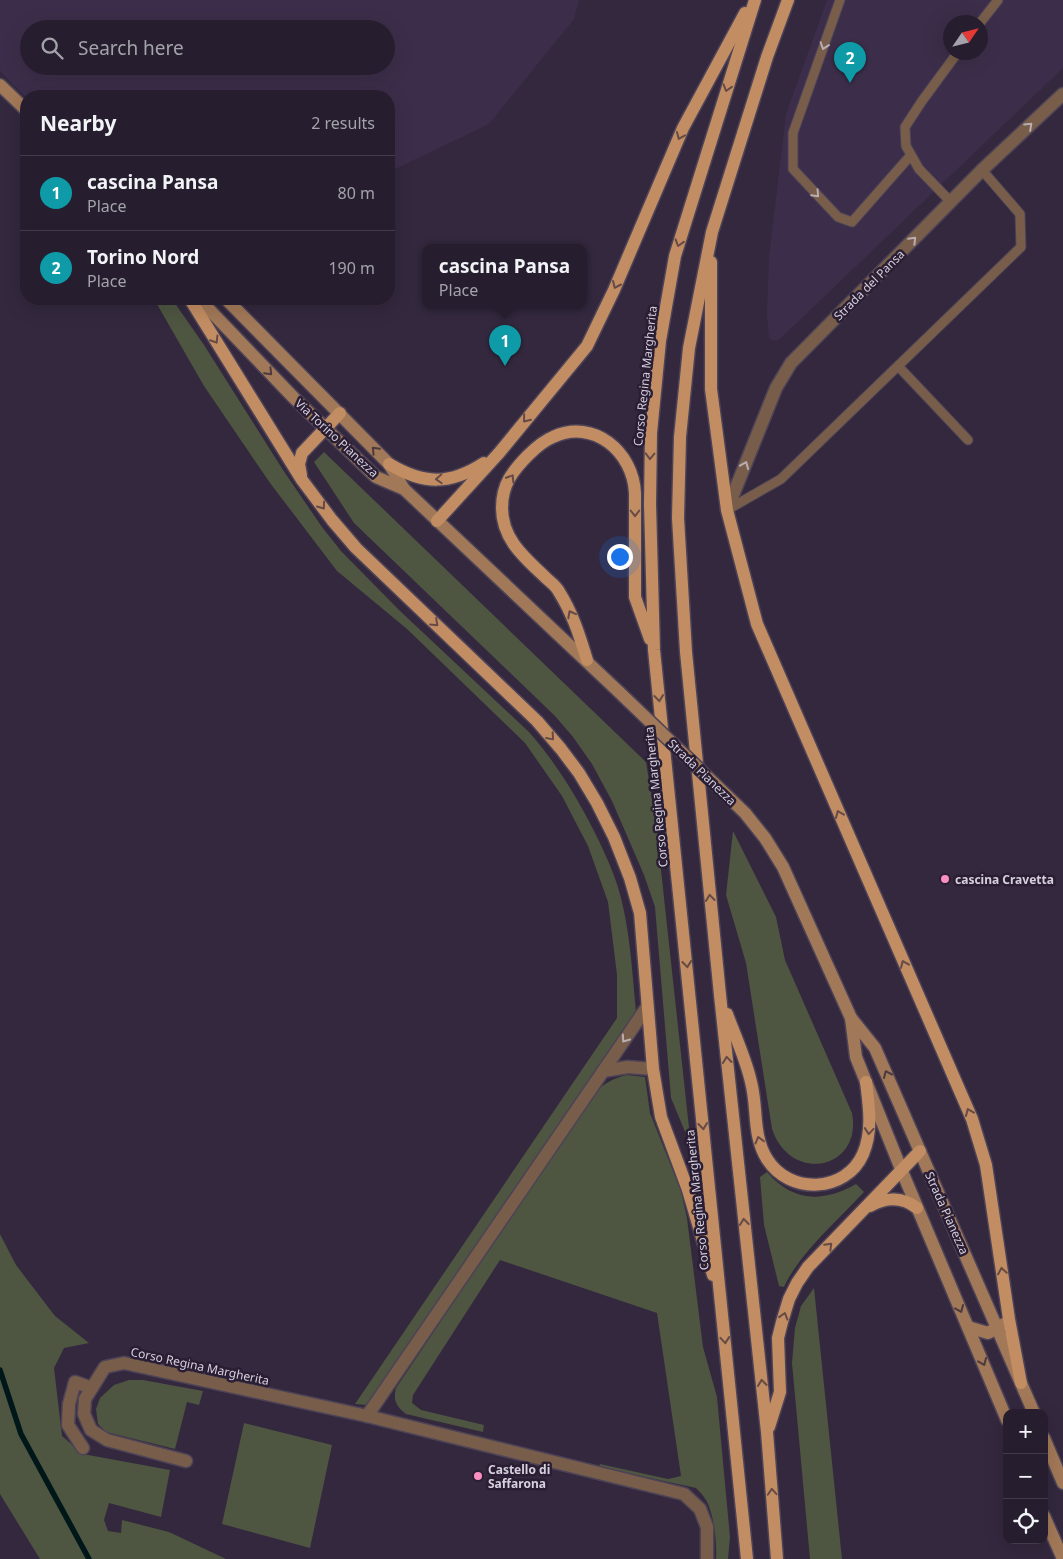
<!DOCTYPE html>
<meta charset="utf-8">
<style>
body{margin:0;font-family:"Noto Sans",sans-serif;background:#2e2736;color:#f1f3f6}
.controls{position:absolute;right:15px;bottom:15px;display:grid;overflow:hidden;border-radius:10px;box-shadow:0 5px 20px #0002}
.controls button{width:45px;height:45px;display:grid;place-items:center;padding:0;border:0;border-bottom:1px solid #423c4a;background:#261e2e;color:#f1f3f6;font:25px sans-serif}
.compass{position:absolute;left:943px;top:15px;width:45px;height:45px;border-radius:50%;background:#261e2e;box-shadow:0 5px 20px #0002;rotate:55deg}
.you{position:absolute;left:619px;top:556px;width:18px;height:18px;margin:-12px;border:4px solid #fff;border-radius:50%;background:#1a73e8;box-shadow:0 0 0 8px #1a73e833}
.badge{display:grid;place-items:center;width:32px;height:32px;border-radius:50%;background:#8bbbb9;color:#fff;font-size:16px;font-weight:700}
.pin{position:absolute;translate:-50% -41px;filter:drop-shadow(0 1px 2px #0008)}
.pin::after{content:'';position:absolute;top:26px;width:18px;height:15px;background:inherit;clip-path:polygon(0 0,100% 0,50% 100%)}
.popup{position:absolute;left:422px;top:244px;width:165px;height:65px;box-sizing:border-box;display:grid;place-content:center;border-radius:10px;background:#261e2e;filter:drop-shadow(0 1px 4px #0005);font-size:16px;white-space:nowrap;color:#a4a2aa}
.popup b{font-size:19px;color:#f1f3f6}
.popup::after{content:'';position:absolute;left:50%;top:100%;margin-left:-10px;border:10px solid transparent;border-top-color:#261e2e}
.list{margin:0;padding:0;list-style:none}
h2{display:flex;justify-content:space-between;align-items:center;height:65px;margin:0;padding:0 20px;font-size:21px}
h2 small{font-size:16px;font-weight:400;color:#a4a2aa}
.list li{display:grid;grid-template-columns:32px 1fr auto;gap:15px;align-items:center;box-sizing:border-box;height:75px;padding:0 20px;border-top:1px solid #423c4a}
.list b{display:block;font-size:19px;white-space:nowrap}
.list p{margin:0;font-size:16px;white-space:nowrap;color:#a4a2aa}
.list em{font-size:16px;font-style:normal;color:#a4a2aa}
.icon{flex:none;width:28px;height:28px;fill:none;stroke:currentColor;stroke-width:2;stroke-linecap:round;stroke-linejoin:round}
.map{position:relative;flex:none;width:1063px;height:1559px;overflow:hidden}
.search{position:absolute;background:#261e2e;box-shadow:0 5px 20px #0002;left:20px;top:20px;width:375px;height:55px;display:flex;align-items:center;gap:12px;box-sizing:border-box;padding:0 18px;border-radius:28px;color:#a4a2aa;font-size:19px}
.panel{position:absolute;background:#261e2e;box-shadow:0 5px 20px #0002;left:20px;top:90px;width:375px;height:215px;border-radius:20px}
.map>svg:first-child{display:block}
.built{fill:#3c2e4a;fill-rule:evenodd}
.green{fill:#4e5541}
.lines{fill:none;stroke-linecap:round;stroke-linejoin:round}
.stream{stroke:#00171a;stroke-width:5.5}
.service-casing{stroke:#4d4357;stroke-width:11}
.minor-casing{stroke:#4d4357;stroke-width:15}
.secondary-casing{stroke:#4d4357;stroke-width:15}
.primary-casing{stroke:#4d4357;stroke-width:15}
.service{stroke:#785e4a;stroke-width:9}
.minor{stroke:#785e4a;stroke-width:12}
.secondary{stroke:#a27958;stroke-width:12}
.primary{stroke:#c28d62;stroke-width:12}
.secondary-bridge-casing{stroke:#4d4357;stroke-width:15;stroke-linecap:butt}
.secondary-bridge{stroke:#a27958;stroke-width:12}
.oneway{stroke:#baadb1}
.oneway2{stroke:#664a46}
.oneway3{stroke:#4d393e}
.poi-dot{fill:#fc8fc1;stroke:#291e33;stroke-width:2}
.labels{text-anchor:middle;dominant-baseline:central;stroke-width:5;stroke-linejoin:round;paint-order:stroke}
.street-label{font-size:12px;fill:#d6cfdd;stroke:#291e33}
.poi-label{font-size:12px;font-weight:bold;fill:#d6cfdd;stroke:#291e33;text-anchor:start}
</style>
<div class="map">
<svg width="1063" height="1559" viewBox="0 0 1063 1559">
<rect width="100%" height="100%" fill="#33283e"/>
<!-- built -->
<g class="built">
<path d="M0 0H579L574 19 489 124 389 172V96L26 97 0 71ZM29 29H386V66H29Z"/>
<path d="M827 0H1063V68L781 338 776 341 772 340 769 338 767 314 769 257 786 114ZM950 22H980V52H950Z"/>
</g>
<!-- green -->
<g class="green">
<path d="M154 299H172L204 345 283 470 322 527 341 551 399 610 529 732C558 765 580 802 599 841 606 856 613 871 618 887 630 927 632 970 636 1012L368 1405 355 1404 617 1018V975L608 902 588 846 562 796 525 743 407 629 337 571 270 483 204 386Z"/>
<path d="M324 452 646 762 656 824 691 1146 671 1098 655 907 644 875 612 801 592 764 573 737 555 716 354 523 314 462Z"/>
<path d="M733 831 776 917 785 960 852 1113C863 1169 791 1185 772 1129L746 963 726 895Z"/>
<path d="M627 1075 645 1077 650 1113 681 1191 687 1218 703 1347 717 1397 730 1537 728 1559H716C717 1543 714 1514 706 1500 703 1495 699 1491 696 1488L599 1467 600 1464 668 1479 681 1476 657 1313 500 1260 413 1395 412 1403 421 1410 484 1425 483 1432 406 1414C396 1406 393 1401 396 1388L594 1093C605 1083 613 1078 627 1075Z"/>
<path d="M767 1172C793 1202 822 1203 856 1184L864 1192C839 1219 799 1254 784 1287L779 1286 764 1225 760 1177Z"/>
<path d="M0 1234 16 1265 55 1316 89 1343 64 1348 54 1368 62 1436 83 1454 170 1470 161 1517 109 1503 104 1520 108 1531 121 1533 122 1520 169 1532 226 1559H40L0 1494Z"/>
<path d="M814 1288 842 1559H810L792 1363 795 1328 801 1306Z"/>
<path d="M129 1380H143L203 1391 199 1405 187 1402 175 1449 106 1432 98 1424 96 1409 100 1398 114 1385Z"/>
<path d="M244 1423 332 1445 310 1548 222 1524Z"/>
</g>
<g class="lines">
<!-- stream -->
<path class="stream" d="M0 1370 21 1434 89 1559"/>
<defs>
<g id="service">
<path d="M840 0 793 133V169L838 217 852 222 911 155"/>
<path d="M980 23 998 0"/>
<path d="M951 202 919 169 906 146 905 127 922 101 958 52"/>
<path d="M898 366 968 440"/>
<path d="M727 510 781 479 1021 247 1020 214 982 170"/>
</g>
<g id="minor">
<path d="M727 510 776 388 791 363 982 170 1063 94"/>
<path d="M603 1071 628 1067 653 1069"/>
<path d="M367 1416 647 1007"/>
<path d="M83 1448 68 1425 69 1404 75 1382 92 1388"/>
<path d="M186 1461 107 1440 91 1430 84 1414 85 1399 105 1367 124 1363 367 1416 684 1494 700 1509 707 1527V1559"/>
</g>
<g id="secondary">
<path d="M0 85 26 110"/>
<path d="M199 299 294 398 376 477 404 489"/>
<path d="M226 299 389 464 404 489 619 692"/>
<path d="M745 813 765 838 783 867 851 1018 875 1048 1034 1413"/>
<path d="M851 1018 856 1057 901 1169 1007 1420"/>
<path d="M968 1327 988 1333 1004 1324"/>
<path d="M1044 1438 1063 1483"/>
<path d="M1044 1516 1063 1559"/>
</g>
<g id="primary">
<path d="M711 262V389L727 510 757 624 972 1119 986 1165 1009 1319 1021 1383"/>
<path d="M190 299 302 480 332 520 356 548 537 721 561 749 579 773 597 803 614 837 630 878 640 913 653 1069 661 1117 688 1190 713 1275"/>
<path d="M389 464C424 485 450 485 484 463"/>
<path d="M301 475 299 464 302 453 340 413"/>
<path d="M437 521 499 453 587 346 614 290 683 128 745 13"/>
<path d="M587 660C579 634 573 614 558 590 555 585 549 581 545 577 524 557 502 539 502 508 502 498 504 488 509 479 517 465 538 443 553 437 594 418 633 452 635 493V597L650 639"/>
<path d="M727 1014C735 1036 746 1059 751 1082 758 1108 752 1135 767 1159 789 1195 846 1193 863 1154 873 1131 869 1106 866 1082"/>
<path d="M870 1206C886 1197 903 1197 917 1208"/>
<path d="M769 1427 780 1392 778 1338 782 1322 789 1299 797 1283 808 1267 920 1151"/>
<path d="M747 1559 654 650 650 504 651 433 660 341 675 256 755 0"/>
<path d="M777 1559 767 1432 720 995 686 652 678 518 680 437 689 348 712 232 767 57 788 0"/>
</g>
</defs>
<!-- service casing -->
<use href="#service" class="service-casing"/>
<!-- minor casing -->
<use href="#minor" class="minor-casing"/>
<!-- secondary casing -->
<use href="#secondary" class="secondary-casing"/>
<!-- primary casing -->
<use href="#primary" class="primary-casing"/>
<!-- service -->
<use href="#service" class="service"/>
<!-- minor -->
<use href="#minor" class="minor"/>
<!-- secondary -->
<use href="#secondary" class="secondary"/>
<!-- primary -->
<use href="#primary" class="primary"/>
<defs>
<path id="secondary-bridge" d="M619 692 745 813"/>
</defs>
<!-- secondary-bridge casing -->
<use href="#secondary-bridge" class="secondary-bridge-casing"/>
<!-- secondary-bridge -->
<use href="#secondary-bridge" class="secondary-bridge"/>
</g>
<!-- one-way arrows -->
<defs><path id="oneway-chevron" d="M-2-3.5L2.5 0L-2 3.5" fill="none" stroke-width="1.6" stroke-linecap="round" stroke-linejoin="round" transform="scale(1.25)"/></defs>
<g class="oneway">
<use href="#oneway-chevron" transform="translate(824 46) rotate(109)"/>
<use href="#oneway-chevron" transform="translate(1029 126) rotate(-43)"/>
<use href="#oneway-chevron" transform="translate(816 194) rotate(47)"/>
<use href="#oneway-chevron" transform="translate(913 240) rotate(-45)"/>
<use href="#oneway-chevron" transform="translate(745 465) rotate(-68)"/>
<use href="#oneway-chevron" transform="translate(625 1039) rotate(125)"/>
</g>
<g class="oneway2">
<use href="#oneway-chevron" transform="translate(727 88) rotate(107)"/>
<use href="#oneway-chevron" transform="translate(680 136) rotate(113)"/>
<use href="#oneway-chevron" transform="translate(679 243) rotate(107)"/>
<use href="#oneway-chevron" transform="translate(616 285) rotate(114)"/>
<use href="#oneway-chevron" transform="translate(215 340) rotate(58)"/>
<use href="#oneway-chevron" transform="translate(526 419) rotate(129)"/>
<use href="#oneway-chevron" transform="translate(650 456) rotate(91)"/>
<use href="#oneway-chevron" transform="translate(511 478) rotate(-58)"/>
<use href="#oneway-chevron" transform="translate(439 479) rotate(177)"/>
<use href="#oneway-chevron" transform="translate(322 506) rotate(54)"/>
<use href="#oneway-chevron" transform="translate(635 513) rotate(90)"/>
<use href="#oneway-chevron" transform="translate(571 614) rotate(-118)"/>
<use href="#oneway-chevron" transform="translate(435 623) rotate(43)"/>
<use href="#oneway-chevron" transform="translate(659 698) rotate(84)"/>
<use href="#oneway-chevron" transform="translate(551 737) rotate(49)"/>
<use href="#oneway-chevron" transform="translate(839 814) rotate(-113)"/>
<use href="#oneway-chevron" transform="translate(710 898) rotate(-96)"/>
<use href="#oneway-chevron" transform="translate(687 964) rotate(84)"/>
<use href="#oneway-chevron" transform="translate(904 964) rotate(-113)"/>
<use href="#oneway-chevron" transform="translate(727 1060) rotate(-96)"/>
<use href="#oneway-chevron" transform="translate(969 1112) rotate(-113)"/>
<use href="#oneway-chevron" transform="translate(703 1126) rotate(84)"/>
<use href="#oneway-chevron" transform="translate(869 1131) rotate(95)"/>
<use href="#oneway-chevron" transform="translate(759 1140) rotate(-105)"/>
<use href="#oneway-chevron" transform="translate(744 1222) rotate(-96)"/>
<use href="#oneway-chevron" transform="translate(829 1246) rotate(-45)"/>
<use href="#oneway-chevron" transform="translate(1002 1271) rotate(-99)"/>
<use href="#oneway-chevron" transform="translate(784 1316) rotate(-73)"/>
<use href="#oneway-chevron" transform="translate(725 1340) rotate(85)"/>
<use href="#oneway-chevron" transform="translate(762 1383) rotate(-96)"/>
<use href="#oneway-chevron" transform="translate(772 1492) rotate(-94)"/>
</g>
<g class="oneway3">
<use href="#oneway-chevron" transform="translate(269 372) rotate(46)"/>
<use href="#oneway-chevron" transform="translate(375 450) rotate(-134)"/>
<use href="#oneway-chevron" transform="translate(887 1074) rotate(-114)"/>
<use href="#oneway-chevron" transform="translate(960 1309) rotate(67)"/>
<use href="#oneway-chevron" transform="translate(983 1362) rotate(67)"/>
</g>
<!-- markers -->
<g class="poi-dot">
<circle cx="945" cy="879" r="5"/>
<circle cx="478" cy="1476" r="5"/>
</g>
<g class="labels">
<!-- street labels -->
<g class="street-label">
<text transform="translate(869 285) rotate(-45)">Strada del Pansa</text>
<text transform="translate(645 376) rotate(-84)">Corso Regina Margherita</text>
<text transform="translate(337 438) rotate(43)">Via Torino Pianezza</text>
<text transform="translate(702 772) rotate(44)">Strada Pianezza</text>
<text transform="translate(656 797) rotate(-96)">Corso Regina Margherita</text>
<text transform="translate(697 1200) rotate(-96)">Corso Regina Margherita</text>
<text transform="translate(947 1213) rotate(66)">Strada Pianezza</text>
<text transform="translate(200 1366) rotate(12)">Corso Regina Margherita</text>
</g>
<!-- poi labels -->
<g class="poi-label">
<text x="955" y="879">cascina Cravetta</text>
<text x="488" y="1469">Castello di<tspan x="488" dy="14">Saffarona</tspan></text>
</g>
</g>
</svg>
<div class="controls">
<button>+</button>
<button>−</button>
<button><svg class="icon" aria-label="locate" viewBox="0 0 24 24"><circle cx="12" cy="12" r="6"/><path d="M12 2v4M12 18v4M2 12h4M18 12h4"/></svg></button>
</div>
<svg class="compass" viewBox="-18 -18 36 36"><path d="M0-13l5 13h-10z" fill="#e53935"/><path d="M0 13l5-13h-10z" fill="#a4a2aa"/></svg>
<div class="you"></div>
<div class="pin badge" style="left:505px;top:366px;background:#0f9aa8">1</div>
<div class="popup"><b>cascina Pansa</b>Place</div>
<div class="pin badge" style="left:850px;top:83px;background:#0f9aa8">2</div>
<div class="search"><svg class="icon" aria-label="search" viewBox="0 0 24 24"><circle cx="10" cy="10" r="6"/><path d="M15 15l6 6"/></svg>Search here</div>
<section class="panel">
<h2>Nearby<small>2 results</small></h2>
<ul class="list">
<li><span class="badge" style="background:#0f9aa8">1</span><div><b>cascina Pansa</b><p>Place</p></div><em>80 m</em></li>
<li><span class="badge" style="background:#0f9aa8">2</span><div><b>Torino Nord</b><p>Place</p></div><em>190 m</em></li>
</ul>
</section>
</div>
